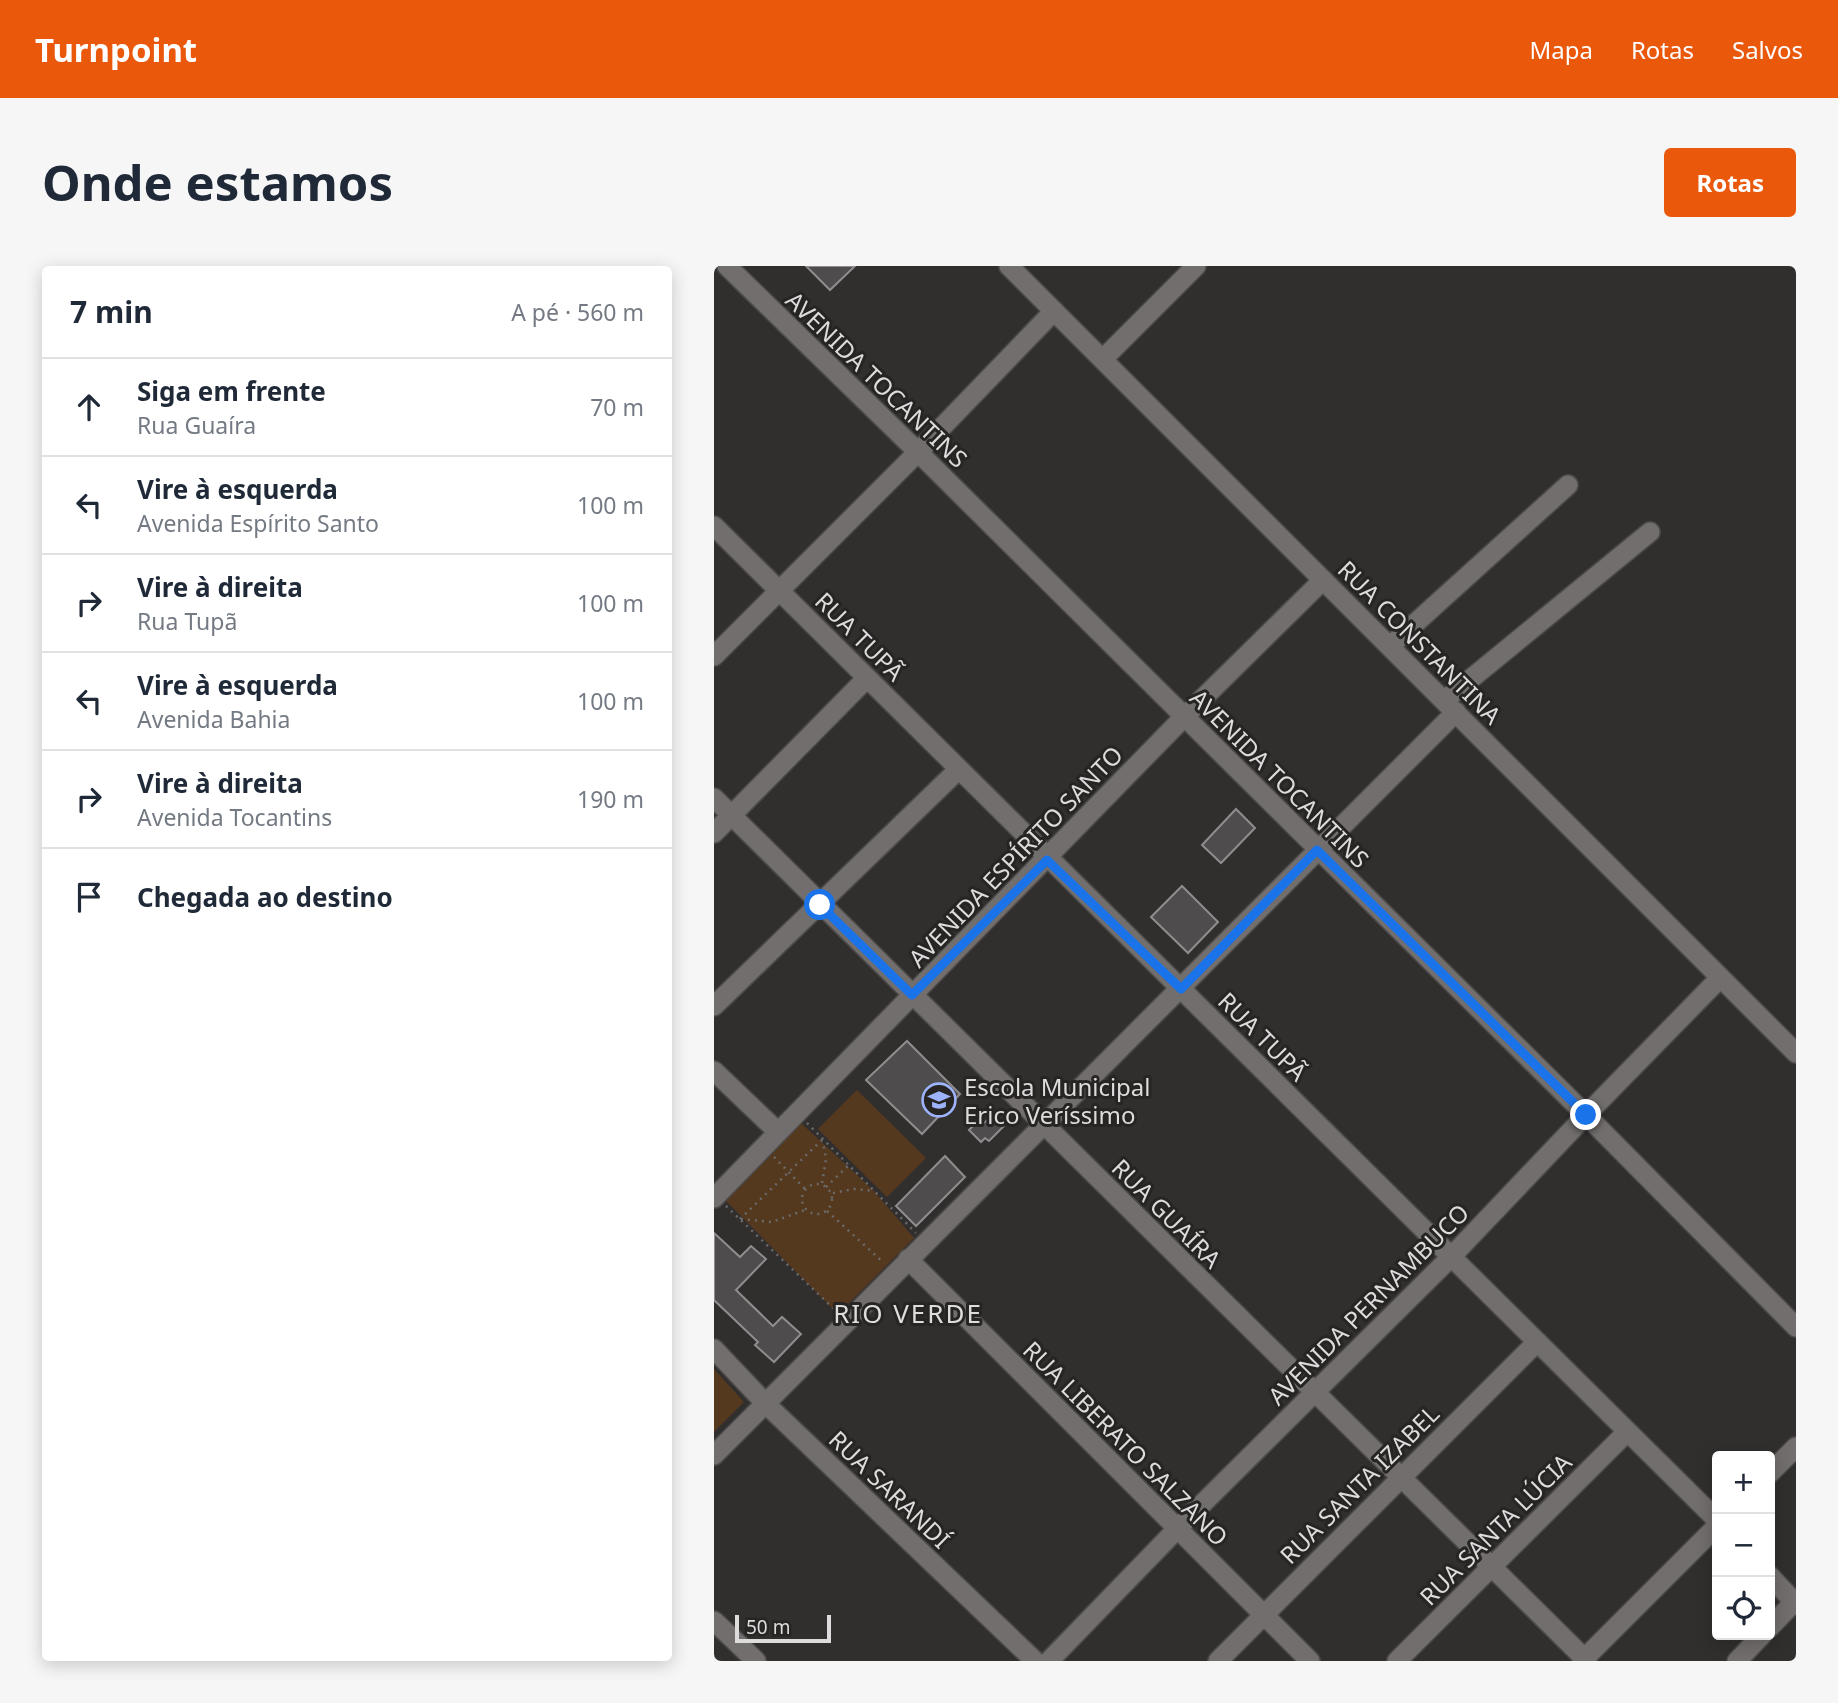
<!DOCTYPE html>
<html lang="pt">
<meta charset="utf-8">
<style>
body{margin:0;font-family:"Noto Sans",sans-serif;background:#f6f6f7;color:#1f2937}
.controls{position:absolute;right:21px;bottom:21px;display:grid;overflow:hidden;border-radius:7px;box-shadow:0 4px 18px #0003}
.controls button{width:63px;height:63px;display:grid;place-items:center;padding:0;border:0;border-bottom:2px solid #e0e1e3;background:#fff;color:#1f2937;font:35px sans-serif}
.scale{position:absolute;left:21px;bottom:18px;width:96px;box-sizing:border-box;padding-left:7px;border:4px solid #dddbdb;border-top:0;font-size:19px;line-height:24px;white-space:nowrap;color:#dddbdb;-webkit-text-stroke:5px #272424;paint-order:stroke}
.stop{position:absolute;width:21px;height:21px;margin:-16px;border:5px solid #1a73e8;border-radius:50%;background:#fff}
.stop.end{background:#1a73e8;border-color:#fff;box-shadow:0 2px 7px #0008}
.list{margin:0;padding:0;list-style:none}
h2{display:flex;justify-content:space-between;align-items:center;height:91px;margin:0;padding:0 28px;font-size:30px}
h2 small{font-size:23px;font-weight:400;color:#747a83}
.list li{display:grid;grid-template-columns:46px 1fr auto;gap:21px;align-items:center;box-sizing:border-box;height:98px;padding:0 28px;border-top:2px solid #e0e1e3}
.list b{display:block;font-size:26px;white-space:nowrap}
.list p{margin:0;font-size:23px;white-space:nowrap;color:#747a83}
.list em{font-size:23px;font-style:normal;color:#747a83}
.icon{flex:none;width:38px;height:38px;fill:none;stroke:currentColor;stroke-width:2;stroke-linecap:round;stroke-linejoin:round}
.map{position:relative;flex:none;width:1082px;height:1395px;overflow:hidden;border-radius:7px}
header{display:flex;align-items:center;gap:42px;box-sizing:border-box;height:98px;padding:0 35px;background:#ea580c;color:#fff}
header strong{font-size:33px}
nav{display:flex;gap:38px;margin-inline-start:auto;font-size:24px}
.intro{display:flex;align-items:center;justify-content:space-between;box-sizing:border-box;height:168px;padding:0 42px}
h1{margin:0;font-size:49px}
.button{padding:18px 32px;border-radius:7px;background:#ea580c;color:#fff;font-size:24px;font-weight:700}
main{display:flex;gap:42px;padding:0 42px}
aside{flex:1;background:#fff;border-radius:7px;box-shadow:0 4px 18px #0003}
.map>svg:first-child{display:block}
.green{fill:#55391f}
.building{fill:#4f4c4d;stroke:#918d8e;stroke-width:2}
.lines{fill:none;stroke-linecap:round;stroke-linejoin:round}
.minor-casing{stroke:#4c4949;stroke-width:22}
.path{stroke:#6c6969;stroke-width:2.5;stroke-dasharray:2 5;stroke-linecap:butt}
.minor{stroke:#726e6e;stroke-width:19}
.route{stroke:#1a73e8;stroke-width:9}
.labels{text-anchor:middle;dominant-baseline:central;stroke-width:6;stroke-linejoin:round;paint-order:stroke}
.street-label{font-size:24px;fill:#dddbdb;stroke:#272424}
.poi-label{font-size:24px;fill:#dddbdb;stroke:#272424;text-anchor:start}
.neighbourhood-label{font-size:26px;letter-spacing:2px;fill:#dfdcdb;stroke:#272424}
</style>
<header>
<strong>Turnpoint</strong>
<nav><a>Mapa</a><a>Rotas</a><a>Salvos</a></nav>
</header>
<div class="intro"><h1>Onde estamos</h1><a class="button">Rotas</a></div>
<main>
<aside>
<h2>7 min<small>A pé · 560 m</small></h2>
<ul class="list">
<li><svg class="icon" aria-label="ahead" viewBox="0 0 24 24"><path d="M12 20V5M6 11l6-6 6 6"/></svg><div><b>Siga em frente</b><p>Rua Guaíra</p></div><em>70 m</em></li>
<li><svg class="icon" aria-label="left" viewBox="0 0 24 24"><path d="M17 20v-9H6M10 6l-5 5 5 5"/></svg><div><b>Vire à esquerda</b><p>Avenida Espírito Santo</p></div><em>100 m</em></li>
<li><svg class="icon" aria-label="right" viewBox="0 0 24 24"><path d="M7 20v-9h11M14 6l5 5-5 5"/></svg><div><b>Vire à direita</b><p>Rua Tupã</p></div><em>100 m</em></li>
<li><svg class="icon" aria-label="left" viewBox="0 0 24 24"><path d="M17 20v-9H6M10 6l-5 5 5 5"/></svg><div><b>Vire à esquerda</b><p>Avenida Bahia</p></div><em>100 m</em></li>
<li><svg class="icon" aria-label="right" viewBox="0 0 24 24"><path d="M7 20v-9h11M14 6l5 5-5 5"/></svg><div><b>Vire à direita</b><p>Avenida Tocantins</p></div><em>190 m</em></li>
<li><svg class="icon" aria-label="arrive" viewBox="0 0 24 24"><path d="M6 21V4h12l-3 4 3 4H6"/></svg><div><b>Chegada ao destino</b></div></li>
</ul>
</aside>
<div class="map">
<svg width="1082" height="1395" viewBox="0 0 1082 1395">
<rect width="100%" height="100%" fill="#312e2e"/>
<!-- green -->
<g class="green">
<path d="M143 824 212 892 173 931 104 863Z"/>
<path d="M86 856 160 925 200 972 124 1048 12 935Z"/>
<path d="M0 1103 30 1136 0 1166Z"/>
</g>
<!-- building -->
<g class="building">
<path d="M92 0H141L116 24Z"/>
<path d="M522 543 541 562 507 597 488 579Z"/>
<path d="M468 620 504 656 474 687 437 651Z"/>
<path d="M193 775 246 828 208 868 152 814Z"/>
<path d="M279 849 290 860 275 875 271 872 267 876 255 864 266 853 270 857Z"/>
<path d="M231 890 251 911 202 960 182 940Z"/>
<path d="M0 967 26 991 37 980 52 993 22 1024 59 1060 68 1051 87 1068 60 1096 41 1079 44 1076 0 1034Z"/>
</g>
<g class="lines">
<defs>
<g id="minor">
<path d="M13 0 204 186 872 849 1082 1061"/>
<path d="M295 0 1082 787"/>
<path d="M389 93 482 0"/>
<path d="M0 260C334 592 668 924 1003 1254"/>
<path d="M676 380 854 219"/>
<path d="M0 390 204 186 340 45"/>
<path d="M731 434 936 266"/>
<path d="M0 532 873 1395"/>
<path d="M0 567 153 412"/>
<path d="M0 740 244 504"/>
<path d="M0 805 64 866"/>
<path d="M0 932 470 451 609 314"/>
<path d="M194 993 596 1395"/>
<path d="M0 1083 52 1138 321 1395"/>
<path d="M0 1189 742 446"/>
<path d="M1056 1207 1082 1181"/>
<path d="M1056 1310 1082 1338"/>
<path d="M0 1355 42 1395"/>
<path d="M1056 1361 1082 1334"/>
<path d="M335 1395 463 1263 737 991 872 849 1006 712"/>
<path d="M504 1395 823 1076"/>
<path d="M683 1395 913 1166"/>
<path d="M868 1395 1003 1260"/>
<path d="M1023 1395 1048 1369"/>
</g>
</defs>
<!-- minor casing -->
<use href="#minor" class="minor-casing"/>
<!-- path -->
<g class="path">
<path d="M93 857 202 967"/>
<path d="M60 891 91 923"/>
<path d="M108 917 112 893 109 876"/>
<circle cx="103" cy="933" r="15"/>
<path d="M112 921 135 899"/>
<path d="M119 927 140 923 160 925"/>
<path d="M12 940 121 1044"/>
<path d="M113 945 170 997"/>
<path d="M26 953 109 873"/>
<path d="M27 953 58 956 91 944"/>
</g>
<!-- minor -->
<use href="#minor" class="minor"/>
</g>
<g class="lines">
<!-- route -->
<path class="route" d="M106 639 198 729 333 594 467 723 603 584 872 849"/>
</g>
<!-- icons -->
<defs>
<symbol id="school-ring" viewBox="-11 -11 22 22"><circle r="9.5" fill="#272424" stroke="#9db4fd" stroke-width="1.5"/><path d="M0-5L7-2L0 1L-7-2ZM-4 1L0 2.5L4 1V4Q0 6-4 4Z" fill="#9db4fd"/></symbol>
</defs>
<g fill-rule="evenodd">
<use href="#school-ring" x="206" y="815" width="38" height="38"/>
</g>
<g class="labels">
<!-- street labels -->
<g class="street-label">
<text transform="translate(163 113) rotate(44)">AVENIDA TOCANTINS</text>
<text transform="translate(146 370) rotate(45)">RUA TUPÃ</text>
<text transform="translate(706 376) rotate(45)">RUA CONSTANTINA</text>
<text transform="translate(566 512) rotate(45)">AVENIDA TOCANTINS</text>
<text transform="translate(301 590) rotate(-46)">AVENIDA ESPÍRITO SANTO</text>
<text transform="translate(549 770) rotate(45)">RUA TUPÃ</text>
<text transform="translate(453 947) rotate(45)">RUA GUAÍRA</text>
<text transform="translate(654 1038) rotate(-45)">AVENIDA PERNAMBUCO</text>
<text transform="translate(412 1177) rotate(45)">RUA LIBERATO SALZANO</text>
<text transform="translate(645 1218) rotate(-45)">RUA SANTA IZABEL</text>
<text transform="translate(176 1223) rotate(44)">RUA SARANDÍ</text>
<text transform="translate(781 1263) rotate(-45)">RUA SANTA LÚCIA</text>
</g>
<!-- poi labels -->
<g class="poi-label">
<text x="250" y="820">Escola Municipal<tspan x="250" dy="28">Erico Veríssimo</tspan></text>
</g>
<!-- neighbourhood labels -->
<g class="neighbourhood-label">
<text x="194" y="1047">RIO VERDE</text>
</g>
</g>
</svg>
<div class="controls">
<button>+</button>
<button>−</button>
<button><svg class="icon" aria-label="locate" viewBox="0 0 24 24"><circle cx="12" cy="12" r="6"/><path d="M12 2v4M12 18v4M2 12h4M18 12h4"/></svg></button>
</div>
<div class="scale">50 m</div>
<div class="stop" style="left:106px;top:639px"></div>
<div class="stop end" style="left:872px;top:849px"></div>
</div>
</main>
